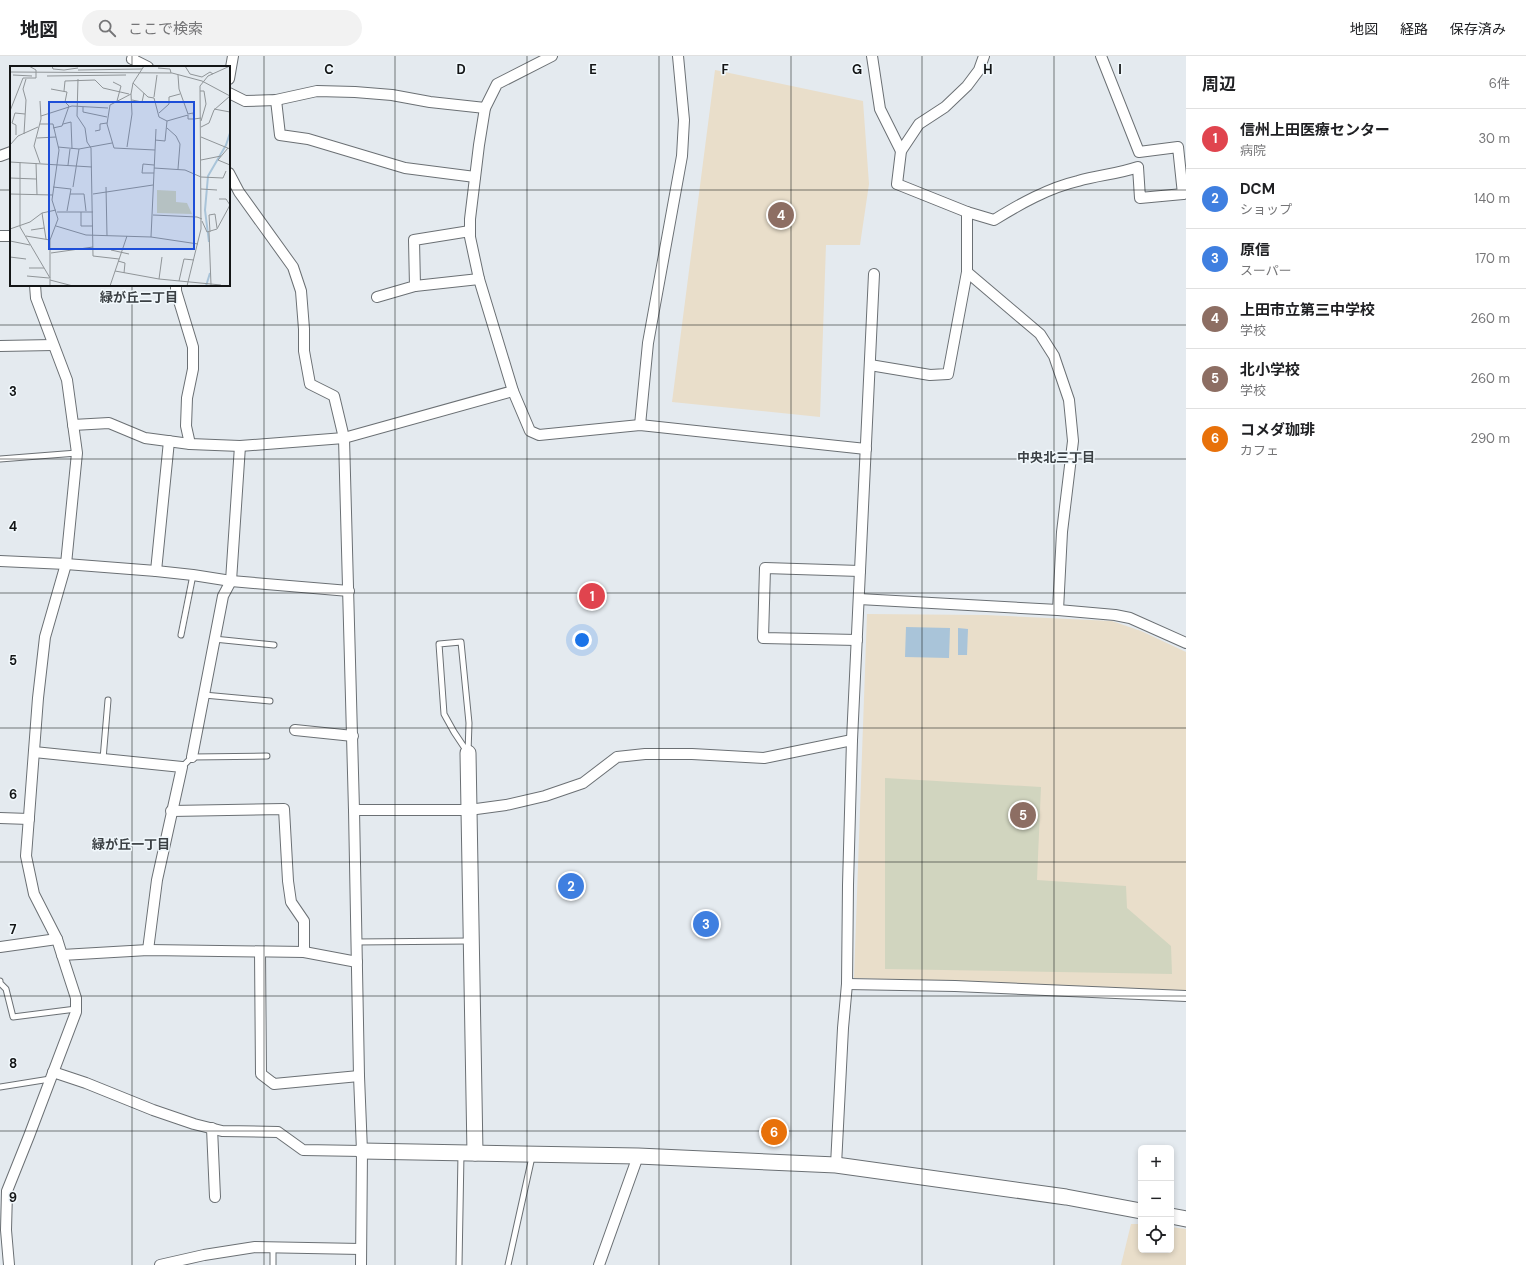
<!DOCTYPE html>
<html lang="ja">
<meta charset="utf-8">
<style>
body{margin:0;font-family:"DM Sans","Noto Sans JP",sans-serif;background:#f2f2f2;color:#202124}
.controls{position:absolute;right:12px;bottom:12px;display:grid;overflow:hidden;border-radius:6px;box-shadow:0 2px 6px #0003}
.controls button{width:36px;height:36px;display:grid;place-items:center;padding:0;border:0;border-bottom:1px solid #e0e0e0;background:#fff;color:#202124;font:20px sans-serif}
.you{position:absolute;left:582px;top:584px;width:14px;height:14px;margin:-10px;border:3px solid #fff;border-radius:50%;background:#1a73e8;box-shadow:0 0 0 6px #1a73e833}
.badge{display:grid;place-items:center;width:26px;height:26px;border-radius:50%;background:#c93854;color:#fff;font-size:13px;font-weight:700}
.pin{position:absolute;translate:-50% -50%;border:2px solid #fff;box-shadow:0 1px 4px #0006}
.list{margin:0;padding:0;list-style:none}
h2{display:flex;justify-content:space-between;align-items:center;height:52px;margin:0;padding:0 16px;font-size:17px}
h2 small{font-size:13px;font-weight:400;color:#757577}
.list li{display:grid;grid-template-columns:26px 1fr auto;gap:12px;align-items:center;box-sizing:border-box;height:60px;padding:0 16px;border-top:1px solid #e0e0e0}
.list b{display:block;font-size:15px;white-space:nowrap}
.list p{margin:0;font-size:13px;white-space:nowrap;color:#757577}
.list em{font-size:13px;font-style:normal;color:#757577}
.icon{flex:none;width:22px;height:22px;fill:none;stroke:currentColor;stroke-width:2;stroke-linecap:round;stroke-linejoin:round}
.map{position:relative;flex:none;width:1186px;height:1209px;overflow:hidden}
header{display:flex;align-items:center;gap:24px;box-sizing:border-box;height:56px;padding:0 20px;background:#fff;border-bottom:1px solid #e0e0e0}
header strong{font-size:19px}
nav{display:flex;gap:22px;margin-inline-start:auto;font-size:14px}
.search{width:280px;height:36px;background:#f2f2f2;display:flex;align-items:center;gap:10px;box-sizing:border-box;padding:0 14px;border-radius:22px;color:#757577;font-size:15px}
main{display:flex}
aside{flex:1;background:#fff}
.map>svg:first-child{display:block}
.education{fill:#e9deca}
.green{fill:#d1d5bf}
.water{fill:#a9c4d9}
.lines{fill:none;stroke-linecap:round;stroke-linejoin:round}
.lane-casing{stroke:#6b7074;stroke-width:7}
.street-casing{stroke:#6b7074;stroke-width:12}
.secondary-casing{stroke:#6b7074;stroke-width:17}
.lane{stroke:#fff;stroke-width:5}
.street{stroke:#fff;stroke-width:10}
.secondary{stroke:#fff;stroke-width:15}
.grid{fill:none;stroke:#131516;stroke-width:1;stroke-opacity:0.55}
.labels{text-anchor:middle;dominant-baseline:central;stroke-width:3;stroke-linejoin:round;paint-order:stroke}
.neighbourhood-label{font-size:13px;font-weight:bold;fill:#3b4044;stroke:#f1f8fc}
.inset-river{fill:none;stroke:#a9c4d9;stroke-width:2}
.inset-road{fill:none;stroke:#909598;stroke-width:1}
.view{fill:#1d4ed8;fill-opacity:0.15;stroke:#1d4ed8;stroke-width:2}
.inset-edge{fill:none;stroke:#131516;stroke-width:2}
.grid-label{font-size:13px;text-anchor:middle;font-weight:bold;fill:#131516;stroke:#f1f8fc;stroke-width:3;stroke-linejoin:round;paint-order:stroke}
</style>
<header>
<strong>地図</strong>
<div class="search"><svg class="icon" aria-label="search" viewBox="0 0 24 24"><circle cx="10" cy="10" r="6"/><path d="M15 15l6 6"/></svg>ここで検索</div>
<nav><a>地図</a><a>経路</a><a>保存済み</a></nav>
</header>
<main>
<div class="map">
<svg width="1186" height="1209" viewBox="0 0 1186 1209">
<rect width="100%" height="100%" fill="#e4eaef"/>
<!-- education -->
<g class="education">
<path d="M715 14 863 45 869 128 860 189H826L820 361 672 346Z"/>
<path d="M867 558 986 559 1112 565 1141 575 1186 596V935L854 922Z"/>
<path d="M1131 1168H1141V1194H1171V1171L1186 1173V1209H1121Z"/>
</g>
<!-- green -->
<path class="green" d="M885 722 1041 731 1037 824 1126 830 1127 852 1171 890 1172 918 885 913Z"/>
<!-- water -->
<g class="water">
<path d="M906 571 950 572 949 602 905 601Z"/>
<path d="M958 572 968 573 967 599H958Z"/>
</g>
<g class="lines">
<defs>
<g id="lane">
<path d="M0 403 77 397"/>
<path d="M181 579 193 519"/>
<path d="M214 583 274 589"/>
<path d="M461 586 469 667 468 697 454 676 444 658 439 588Z"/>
<path d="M204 639 270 645"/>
<path d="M103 703 108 644"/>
<path d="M182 711 192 701 267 700"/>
<path d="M356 886 469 885"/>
<path d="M0 925V927L6 933 13 961 76 953"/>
<path d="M0 1031 50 1023"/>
<path d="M273 1209V1192"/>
<path d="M459 1209 461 1098"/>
<path d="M508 1209 532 1101"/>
</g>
<g id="street">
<path d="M133 0 132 3 148 11"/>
<path d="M552 0 497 28 485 52 479 89 470 163V181L479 223 513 335 530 375 539 379 640 369 866 393"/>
<path d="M872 0 880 53 901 95"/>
<path d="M1101 0 1139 96 1178 91 1183 138 1186 137"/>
<path d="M229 23 233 0"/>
<path d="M229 37 245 45 276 44 317 35 355 36 392 39 430 46 485 52"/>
<path d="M276 44 280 79 308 83 405 112 475 121"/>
<path d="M0 100 11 96"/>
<path d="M229 117 239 136 293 211 301 235 304 273V295L310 328 334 340 344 382 354 754 359 1020 362 1095 361 1209"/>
<path d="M967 156 994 164C1020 148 1048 132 1078 125 1098 119 1118 118 1138 111L1140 142 1183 138"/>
<path d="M0 180H11"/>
<path d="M967 216 1040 278 1054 300 1069 344 1073 385 1062 476 1058 554"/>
<path d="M176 229V235L193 291V313L187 342 186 370 190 388"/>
<path d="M415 230 479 223"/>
<path d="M377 241 415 230 414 184 470 175"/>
<path d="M0 290 53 289"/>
<path d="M870 309 930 319 948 318 967 216V156L897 128 901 95 919 68 945 51 967 30 979 14 984 0"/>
<path d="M73 369 109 367 145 382 190 388 240 390 344 382 513 335"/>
<path d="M640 369 648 287 682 100 684 64 678 0"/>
<path d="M0 505 66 508 156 515 193 519 231 525 349 535"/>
<path d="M156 515 169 385"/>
<path d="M859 543 1058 554 1115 559 1130 562 1186 587"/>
<path d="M857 584 763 582 765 512 860 515"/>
<path d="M295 674 353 680"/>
<path d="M34 696 182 711 157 824 148 894"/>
<path d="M192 701 223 540 231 525 240 390"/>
<path d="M354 754H469L506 749 545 740 583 727 617 701 645 698H692L764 702 852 684"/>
<path d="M171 755 284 753 288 825 291 846 304 865V896"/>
<path d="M0 762 29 763"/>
<path d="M0 891 57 883"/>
<path d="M260 896 261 1018 274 1028 359 1020"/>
<path d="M62 899 148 894 304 896 357 906"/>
<path d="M847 928 955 930 1186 940"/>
<path d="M53 1016 86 1027 153 1054 194 1068 222 1075 278 1076 303 1094 362 1095"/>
<path d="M212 1072 215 1141"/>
<path d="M836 1109 843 972 847 928 848 829 852 684 874 218"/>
<path d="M9 1209 6 1174 7 1135 29 1080 76 956V942L62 899 57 883 34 838 26 800 38 642 45 581 66 508 77 397 67 324 36 242 35 229"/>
<path d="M160 1209 204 1199 255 1191 361 1193"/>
<path d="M599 1209 638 1100"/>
</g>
<g id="secondary">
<path d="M468 697 475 1097"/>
<path d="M362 1095 638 1100 836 1109 1066 1141 1141 1155"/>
<path d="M1171 1160 1186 1163"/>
</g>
</defs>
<!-- lane casing -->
<use href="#lane" class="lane-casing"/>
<!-- street casing -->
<use href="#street" class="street-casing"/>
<!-- secondary casing -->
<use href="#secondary" class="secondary-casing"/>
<!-- lane -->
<use href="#lane" class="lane"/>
<!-- street -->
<use href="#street" class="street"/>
<!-- secondary -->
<use href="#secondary" class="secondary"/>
</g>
<!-- grid -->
<path class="grid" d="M132 0V11M264 0V1209M395 0V1209M527 0V1209M659 0V1209M791 0V1209M922 0V1209M1054 0V1209M0 134H11M229 134H1186M132 229V1209M0 269H1186M0 403H1186M0 537H1186M0 672H1186M0 806H1186M0 940H1186M0 1075H1186"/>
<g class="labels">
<!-- neighbourhood labels -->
<g class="neighbourhood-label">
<text x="139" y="241">緑が丘二丁目</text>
<text x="1056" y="401">中央北三丁目</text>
<text x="131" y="788">緑が丘一丁目</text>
</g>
</g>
<!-- overview -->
<g transform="translate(10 10)">
<rect width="220" height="220" fill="#e4eaef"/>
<path d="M147 124 166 125V136L177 137 182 148 147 147Z" fill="#d1d5bf"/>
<path class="inset-river" d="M199 176 195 144 198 110 216 79 220 67M196 220 200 207"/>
<path class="inset-road" d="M42 0 43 3 54 4 68 2M134 0 123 17 121 28 100 39 97 58 104 82 145 84M175 0 180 8 192 11 200 6 203 8M148 2 160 3 161 7M68 4 132 3M0 6 162 7 192 15 220 30M3 9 22 10M168 9 169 23 178 48 183 47 184 53 191 52M37 10 116 9M68 13 67 50 75 62 77 76 81 82 83 190 109 193M103 16 111 20 107 35M123 17 138 31 144 32 149 51 157 55 155 75 145 74M41 23 57 26 55 36 59 40M54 25 55 15 85 14 93 22 119 28M190 25H194L196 38 191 55M144 31 147 9M122 34 132 36 134 27M73 41V46L97 51M204 43 220 46M0 45 13 12H26V4L19 0M149 47 159 38V31L170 28M31 50 62 40 98 42M157 55 178 49V53H183M30 58H43L49 84 42 134 48 153 40 174V220M53 58 61 56 62 83M191 61 199 57 204 44 220 30M43 62 52 60 59 40M157 62 166 70 170 78 168 103M85 65 90 64V58L97 57M14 68 16 34 13 23 16 13M6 69V59L2 57 5 47 15 48M191 71 220 83M27 72 46 71M0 79 8 70 28 61M48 81 69 83 102 77M117 81 122 48 121 28M218 82 208 94 220 99M191 94 211 90M0 96 82 101M10 96V161L40 212M26 97 27 129M30 97 24 80 31 53 30 35M58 99 60 83M144 102 175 104 191 111 213 112 216 105M144 107H132L133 98 144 99M0 112 26 113M43 121 61 123 57 145M63 121 69 83M96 121 97 170M191 123 207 124M0 128 43 129M60 128H74L76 145M83 128 143 119M209 133H216L220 139M47 146H83M71 146V160H83M32 147 36 173M143 149 187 151 192 153M192 155 197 166 207 163 220 139M46 160 76 169 141 171 188 178M0 163 20 156 32 147 46 144M21 164 34 162M199 166 201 219M200 166 199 149 205 148 207 162M16 170 40 174M141 171 146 63M0 175 20 179M101 184 119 188M41 187 83 181M0 191 16 193M108 195 115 197 114 207M19 202H34M105 205 149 213 211 219M17 210 39 212M149 213 152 191M40 214 63 220M169 215 174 193 184 194M100 220 117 170M177 220 191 163 190 20 198 10 220 0"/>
<path class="view" d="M39 36H184V183H39Z"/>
<rect width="220" height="220" class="inset-edge"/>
</g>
<g class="grid-label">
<text x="329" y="18">C</text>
<text x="461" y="18">D</text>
<text x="593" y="18">E</text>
<text x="725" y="18">F</text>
<text x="857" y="18">G</text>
<text x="988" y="18">H</text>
<text x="1120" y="18">I</text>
<text x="13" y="340">3</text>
<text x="13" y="475">4</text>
<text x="13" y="609">5</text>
<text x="13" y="743">6</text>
<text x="13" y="878">7</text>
<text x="13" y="1012">8</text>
<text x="13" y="1146">9</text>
</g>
</svg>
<div class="controls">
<button>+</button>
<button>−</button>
<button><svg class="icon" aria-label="locate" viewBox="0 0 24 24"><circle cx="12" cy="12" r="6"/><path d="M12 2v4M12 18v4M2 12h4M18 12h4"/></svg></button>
</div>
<div class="you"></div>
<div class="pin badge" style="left:592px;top:540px;background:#e0444e">1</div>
<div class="pin badge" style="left:571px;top:830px;background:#3f7fe0">2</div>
<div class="pin badge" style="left:706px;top:868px;background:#3f7fe0">3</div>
<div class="pin badge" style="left:781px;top:159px;background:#8d6e63">4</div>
<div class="pin badge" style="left:1023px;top:759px;background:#8d6e63">5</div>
<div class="pin badge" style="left:774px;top:1076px;background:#e8710a">6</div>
</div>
<aside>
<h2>周辺<small>6件</small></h2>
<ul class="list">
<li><span class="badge" style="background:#e0444e">1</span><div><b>信州上田医療センター</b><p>病院</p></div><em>30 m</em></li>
<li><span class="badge" style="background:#3f7fe0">2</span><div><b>DCM</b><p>ショップ</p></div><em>140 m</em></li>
<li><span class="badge" style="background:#3f7fe0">3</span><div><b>原信</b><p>スーパー</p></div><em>170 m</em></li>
<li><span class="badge" style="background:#8d6e63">4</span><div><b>上田市立第三中学校</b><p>学校</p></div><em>260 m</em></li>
<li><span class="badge" style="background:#8d6e63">5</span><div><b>北小学校</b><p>学校</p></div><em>260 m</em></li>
<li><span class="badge" style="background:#e8710a">6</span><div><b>コメダ珈琲</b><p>カフェ</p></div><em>290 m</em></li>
</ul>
</aside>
</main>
